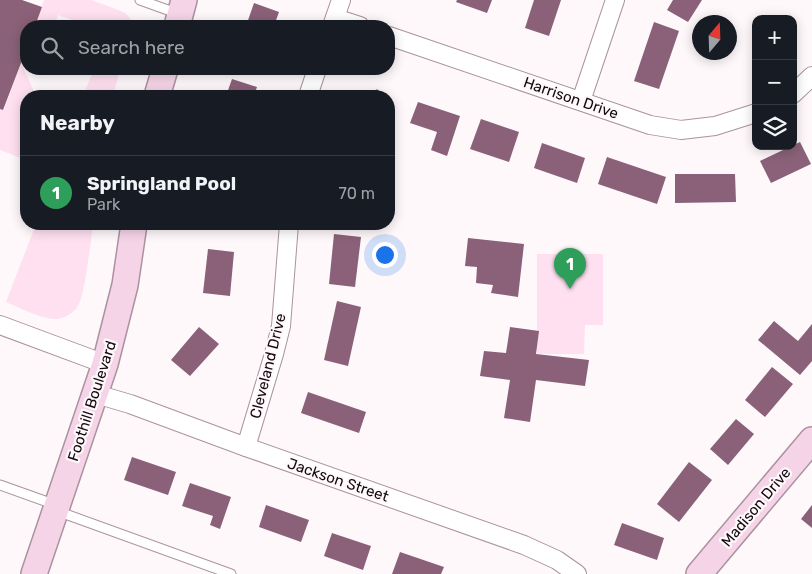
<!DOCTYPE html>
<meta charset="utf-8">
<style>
body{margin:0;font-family:Rubik,sans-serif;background:#20242c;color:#f1f3f6}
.controls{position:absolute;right:15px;top:15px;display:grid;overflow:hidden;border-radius:10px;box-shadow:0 2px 12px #0003}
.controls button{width:45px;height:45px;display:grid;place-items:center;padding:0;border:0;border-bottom:1px solid #363941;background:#171b24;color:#f1f3f6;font:25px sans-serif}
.compass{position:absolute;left:692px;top:15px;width:45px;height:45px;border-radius:50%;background:#171b24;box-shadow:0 2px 12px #0003;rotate:19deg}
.you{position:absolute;left:384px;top:254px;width:18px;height:18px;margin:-12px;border:4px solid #fff;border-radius:50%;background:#1a73e8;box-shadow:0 0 0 8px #1a73e833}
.badge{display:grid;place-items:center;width:32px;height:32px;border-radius:50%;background:#9db8af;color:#fff;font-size:16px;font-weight:700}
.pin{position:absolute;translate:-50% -41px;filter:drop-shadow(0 1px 2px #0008)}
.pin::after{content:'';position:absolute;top:26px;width:18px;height:15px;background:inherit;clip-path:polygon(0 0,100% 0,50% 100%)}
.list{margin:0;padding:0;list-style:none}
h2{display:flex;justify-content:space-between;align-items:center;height:65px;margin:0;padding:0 20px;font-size:21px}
h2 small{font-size:16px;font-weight:400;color:#9ea1a6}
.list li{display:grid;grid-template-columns:32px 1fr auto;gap:15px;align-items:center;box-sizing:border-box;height:75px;padding:0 20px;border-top:1px solid #363941}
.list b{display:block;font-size:19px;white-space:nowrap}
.list p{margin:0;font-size:16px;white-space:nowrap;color:#9ea1a6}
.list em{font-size:16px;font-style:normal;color:#9ea1a6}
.icon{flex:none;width:28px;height:28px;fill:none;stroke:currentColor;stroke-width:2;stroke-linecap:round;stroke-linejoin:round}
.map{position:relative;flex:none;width:812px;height:574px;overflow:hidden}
.search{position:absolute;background:#171b24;box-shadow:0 2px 12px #0003;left:20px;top:20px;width:375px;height:55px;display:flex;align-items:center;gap:12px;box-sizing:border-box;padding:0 18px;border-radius:20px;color:#9ea1a6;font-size:19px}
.panel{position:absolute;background:#171b24;box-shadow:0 2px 12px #0003;left:20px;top:90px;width:375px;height:140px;border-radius:20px}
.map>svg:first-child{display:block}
.green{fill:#ffe0f0}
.building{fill:#8a6178}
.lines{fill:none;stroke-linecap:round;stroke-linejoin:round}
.lane-casing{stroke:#ab929f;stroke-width:11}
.street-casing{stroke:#ab929f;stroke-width:20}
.secondary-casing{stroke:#ab929f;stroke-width:28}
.lane{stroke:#fff;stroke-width:9}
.street{stroke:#fff;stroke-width:18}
.secondary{stroke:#f6d4e8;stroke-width:25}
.labels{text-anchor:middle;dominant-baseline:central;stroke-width:4.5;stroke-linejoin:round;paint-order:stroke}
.street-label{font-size:15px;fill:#130a0f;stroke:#fef8fb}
</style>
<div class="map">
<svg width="812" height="574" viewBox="0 0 812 574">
<rect width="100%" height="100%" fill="#fef8fb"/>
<!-- green -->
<g class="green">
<path d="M44 0H91L116 9 125 13 130 18 133 24V26H89L58 15 54 26H35Z"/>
<path d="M21 63 36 96H26V160L0 150V109L4 110Z"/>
<path d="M94 69H120L113 96H83Z"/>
<path d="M36 224H93C91 243 88 262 85 281 83 289 82 297 79 304 75 312 67 317 58 319 43 320 20 308 6 302Z"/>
<path d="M537 254H603V325H585L584 354H537Z"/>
</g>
<!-- building -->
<g class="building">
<path d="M0 0H22L42 7 35 26H26V50L3 110 0 109Z"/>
<path d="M457 0H492L487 13 456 2Z"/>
<path d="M534 0H561L549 36 525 28Z"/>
<path d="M673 0H702L688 22 667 10Z"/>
<path d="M254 3 279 12 274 26H246Z"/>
<path d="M654 22 679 31 659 89 634 81Z"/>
<path d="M232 79 257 87 254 96H226Z"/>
<path d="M377 89 384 96H370Z"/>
<path d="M389 100 394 106 389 112Z"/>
<path d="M418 102 460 116 447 156 431 150 437 132 410 123Z"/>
<path d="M481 119 519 132 509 162 470 149Z"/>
<path d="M800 142 811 164 771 183 760 161Z"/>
<path d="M542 143 585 158 577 183 534 168Z"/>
<path d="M607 157 666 177 657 204 598 184Z"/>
<path d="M675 174H735L736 202 675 203Z"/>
<path d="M334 234 361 237 355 287 329 284Z"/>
<path d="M468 238 524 244 518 297 491 293 493 285 476 283 477 267 465 266Z"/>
<path d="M208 249 234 252 230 296 203 293Z"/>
<path d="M337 301 361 307 348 366 324 360Z"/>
<path d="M774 321 798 341 812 324V361L800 375 758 340Z"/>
<path d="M199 327 219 344 190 376 171 360Z"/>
<path d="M510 327 539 331 536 354 589 360 585 386 536 380 530 422 504 418 510 380 480 376 484 351 506 353Z"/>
<path d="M772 367 793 384 765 417 745 400Z"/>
<path d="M308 392 366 412 359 433 301 413Z"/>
<path d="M736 419 754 434 728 465 710 449Z"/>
<path d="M132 457 176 472 168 495 124 480Z"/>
<path d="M689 462 712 480 679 522 657 504Z"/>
<path d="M190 483 231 497 220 529 210 525 213 516 182 506Z"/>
<path d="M266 505 309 520 301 542 259 527Z"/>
<path d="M812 505V528L801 519Z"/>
<path d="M622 523 664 538 657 560 614 545Z"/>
<path d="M332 533 371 546 363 570 324 556Z"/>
<path d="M400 552 444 567 441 574H392Z"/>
</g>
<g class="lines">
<defs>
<g id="lane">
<path d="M140 0 179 14"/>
<path d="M0 485 56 505"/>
<path d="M57 511 231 574"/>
</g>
<g id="street">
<path d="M335 18 360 26"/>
<path d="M332 26 341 0"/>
<path d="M389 36 650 125 681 130 715 126 756 113"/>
<path d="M793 94 812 76"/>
<path d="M308 96 317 69"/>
<path d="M581 101 615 0"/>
<path d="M0 325 105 364"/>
<path d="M96 394 130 404 246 447 524 545 557 560 577 574"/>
<path d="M246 447 274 354 281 326 289 224"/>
</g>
<g id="secondary">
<path d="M177 26 184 0"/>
<path d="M157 96 165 69"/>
<path d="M34 574 105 364 125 285 134 224"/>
<path d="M699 574 812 440"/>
</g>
</defs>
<!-- lane casing -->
<use href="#lane" class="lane-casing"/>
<!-- street casing -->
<use href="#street" class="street-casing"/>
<!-- secondary casing -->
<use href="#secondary" class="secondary-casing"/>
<!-- lane -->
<use href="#lane" class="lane"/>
<!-- street -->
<use href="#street" class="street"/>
<!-- secondary -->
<use href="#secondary" class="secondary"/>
</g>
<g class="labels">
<!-- street labels -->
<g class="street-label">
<text transform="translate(571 98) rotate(19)">Harrison Drive</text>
<text transform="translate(268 366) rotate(-76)">Cleveland Drive</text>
<text transform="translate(92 401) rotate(-72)">Foothill Boulevard</text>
<text transform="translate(338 480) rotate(19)">Jackson Street</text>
<text transform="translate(756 507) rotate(-50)">Madison Drive</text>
</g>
</g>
</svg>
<div class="controls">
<button>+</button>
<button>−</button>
<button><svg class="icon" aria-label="layers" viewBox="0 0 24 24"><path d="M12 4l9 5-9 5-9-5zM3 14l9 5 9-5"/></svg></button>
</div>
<svg class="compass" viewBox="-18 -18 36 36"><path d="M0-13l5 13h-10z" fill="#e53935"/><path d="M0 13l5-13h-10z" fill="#9ea1a6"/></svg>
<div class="you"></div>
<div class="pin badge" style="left:570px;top:289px;background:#2e9e5b">1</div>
<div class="search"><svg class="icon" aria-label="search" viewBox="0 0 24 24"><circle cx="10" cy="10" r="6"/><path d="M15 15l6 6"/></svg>Search here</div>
<section class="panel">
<h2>Nearby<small></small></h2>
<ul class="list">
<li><span class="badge" style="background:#2e9e5b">1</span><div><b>Springland Pool</b><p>Park</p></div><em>70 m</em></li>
</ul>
</section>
</div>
